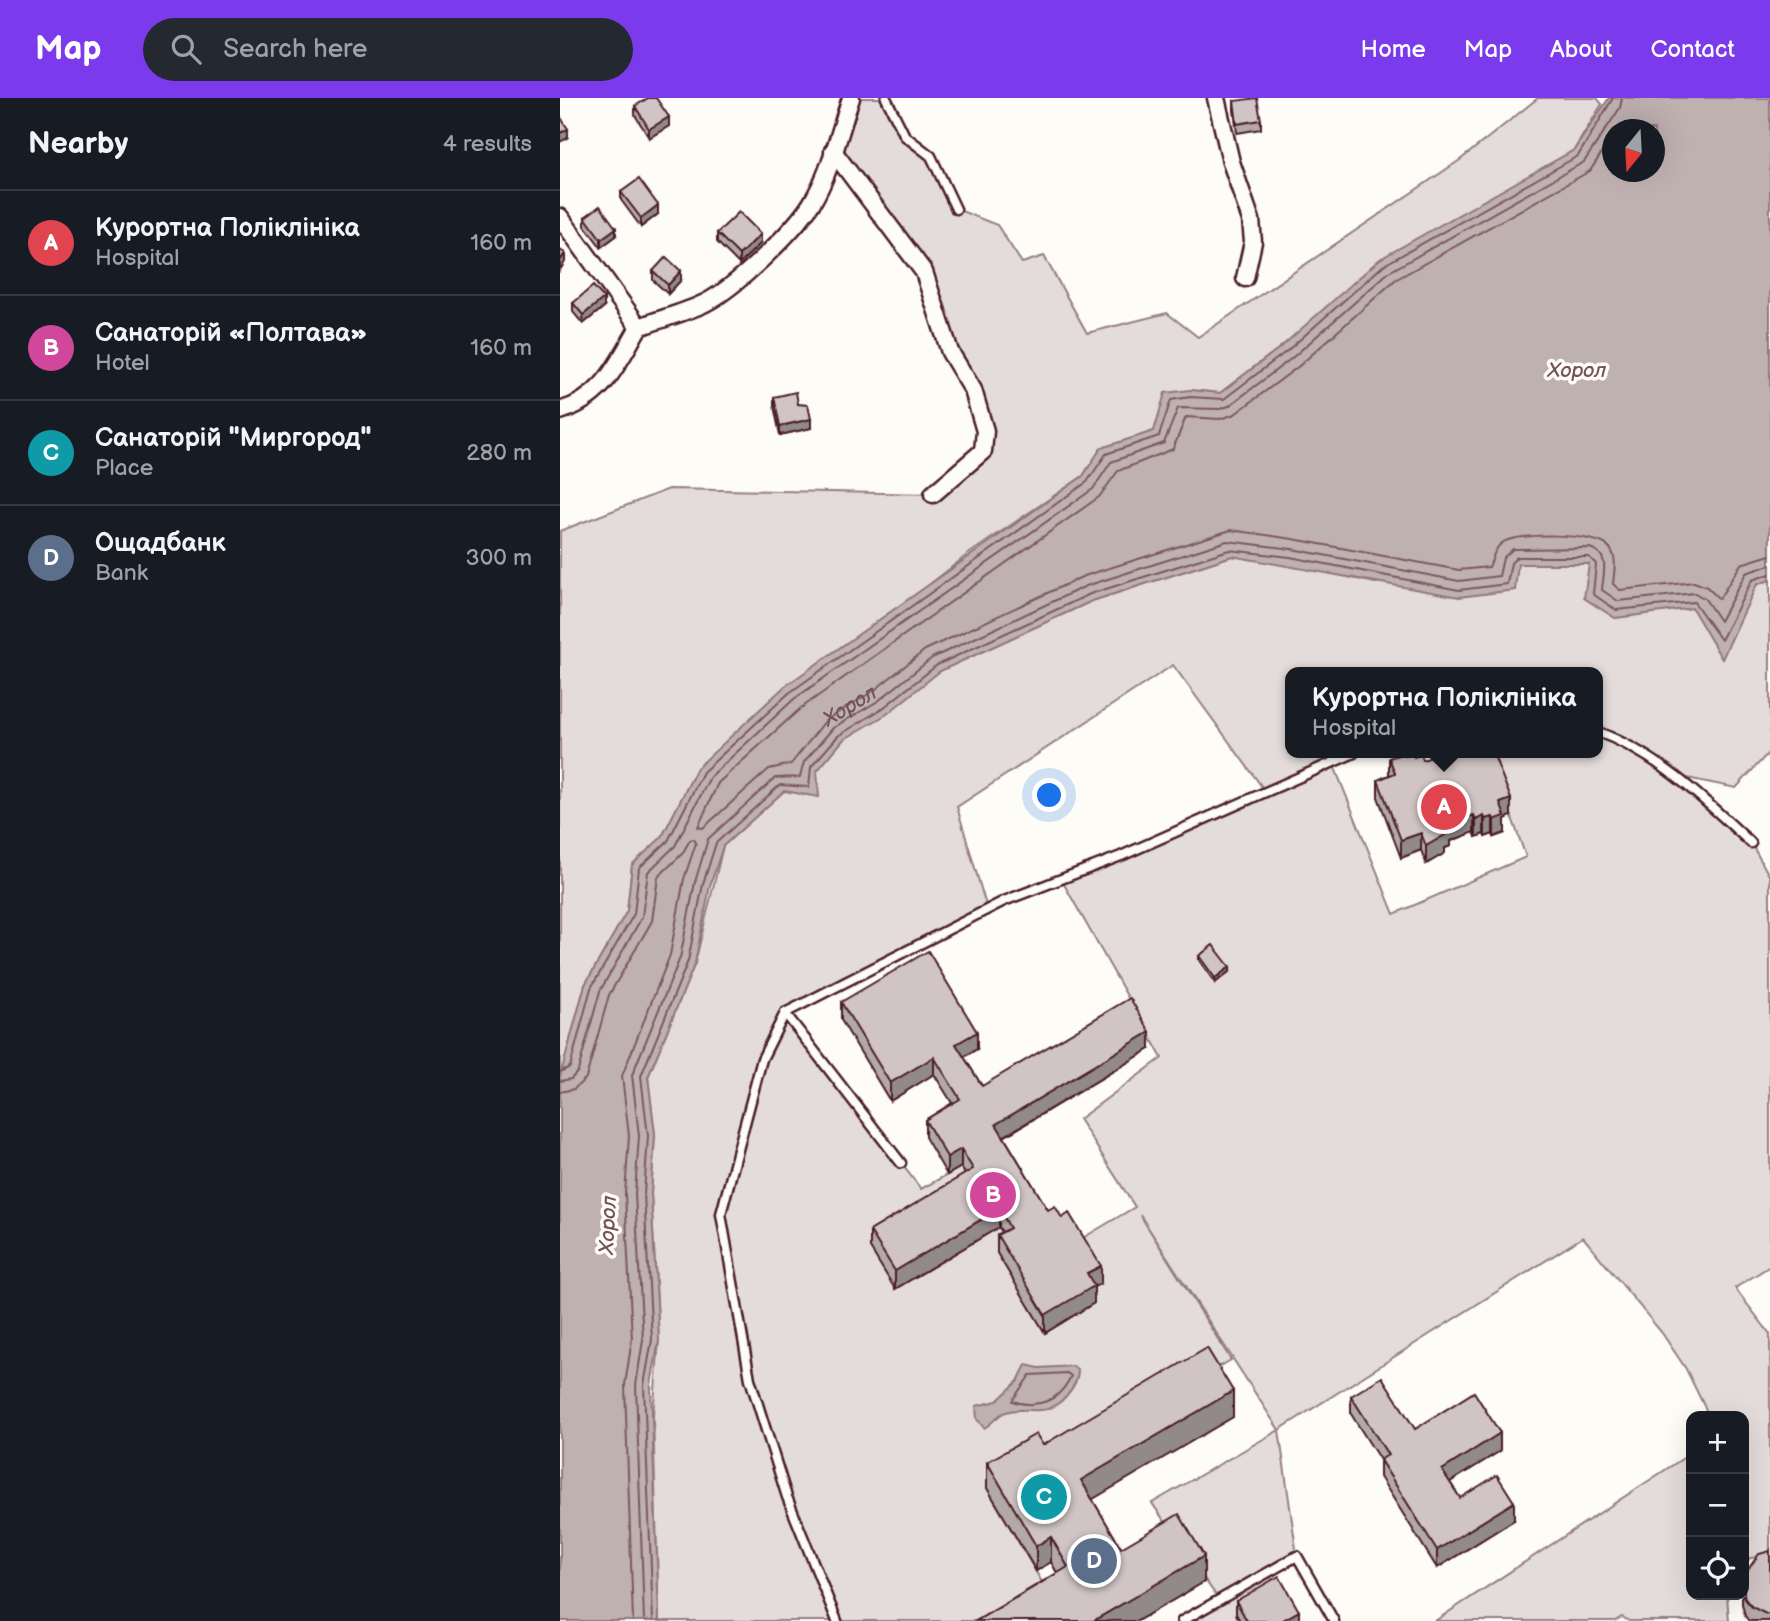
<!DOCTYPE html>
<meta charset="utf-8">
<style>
body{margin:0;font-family:"Balsamiq Sans",sans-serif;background:#242831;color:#f1f3f6}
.controls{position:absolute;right:21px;bottom:21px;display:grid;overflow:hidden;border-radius:14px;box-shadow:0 7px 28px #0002}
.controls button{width:63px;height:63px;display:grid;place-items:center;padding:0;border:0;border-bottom:2px solid #363941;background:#171b24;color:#f1f3f6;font:35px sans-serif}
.compass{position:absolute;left:1042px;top:21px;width:63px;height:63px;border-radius:50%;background:#171b24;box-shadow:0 7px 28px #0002;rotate:198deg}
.you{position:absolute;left:490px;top:698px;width:24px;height:24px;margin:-18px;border:5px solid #fff;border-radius:50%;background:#1a73e8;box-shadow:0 0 0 10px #1a73e833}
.badge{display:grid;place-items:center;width:46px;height:46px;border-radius:50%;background:#7c3aed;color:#fff;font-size:23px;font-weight:700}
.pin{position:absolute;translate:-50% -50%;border:4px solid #fff;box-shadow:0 2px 7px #0006}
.popup{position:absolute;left:725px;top:569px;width:318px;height:91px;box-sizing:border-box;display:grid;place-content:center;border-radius:14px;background:#171b24;filter:drop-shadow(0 2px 5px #0005);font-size:23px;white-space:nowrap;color:#9ea1a6}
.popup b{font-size:26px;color:#f1f3f6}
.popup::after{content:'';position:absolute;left:50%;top:100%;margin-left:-14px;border:14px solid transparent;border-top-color:#171b24}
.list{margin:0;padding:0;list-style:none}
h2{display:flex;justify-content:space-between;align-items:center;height:91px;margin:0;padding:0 28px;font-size:30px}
h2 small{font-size:23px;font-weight:400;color:#9ea1a6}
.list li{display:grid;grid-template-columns:46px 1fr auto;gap:21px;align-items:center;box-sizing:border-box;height:105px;padding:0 28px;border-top:2px solid #363941}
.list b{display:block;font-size:26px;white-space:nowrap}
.list p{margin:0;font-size:23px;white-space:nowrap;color:#9ea1a6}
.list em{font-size:23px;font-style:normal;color:#9ea1a6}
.icon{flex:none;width:38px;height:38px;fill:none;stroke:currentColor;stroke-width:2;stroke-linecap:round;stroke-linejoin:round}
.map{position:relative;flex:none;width:1210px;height:1523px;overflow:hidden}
header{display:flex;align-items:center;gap:42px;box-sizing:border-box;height:98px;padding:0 35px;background:#7c3aed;color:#fff}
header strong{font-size:33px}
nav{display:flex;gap:38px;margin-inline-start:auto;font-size:24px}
.search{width:490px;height:63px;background:#242831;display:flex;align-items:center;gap:18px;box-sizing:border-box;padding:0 24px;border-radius:38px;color:#9ea1a6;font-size:26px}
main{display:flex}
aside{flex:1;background:#171b24}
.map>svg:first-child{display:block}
.green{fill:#e3dcda;stroke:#967e82;stroke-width:2;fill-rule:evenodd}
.water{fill:#c0b1b1;stroke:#91777b;stroke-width:2;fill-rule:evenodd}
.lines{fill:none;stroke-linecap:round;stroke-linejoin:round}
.shore{stroke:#795961;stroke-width:2}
.lane-casing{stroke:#4a1f2b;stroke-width:13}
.street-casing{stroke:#4a1f2b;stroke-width:21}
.lane{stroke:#fdfcf7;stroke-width:8}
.street{stroke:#fdfcf7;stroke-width:16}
.wall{fill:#b3a9a9;stroke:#4a1f2b;stroke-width:2}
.shaded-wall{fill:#928a89;stroke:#4a1f2b;stroke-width:2}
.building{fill:#d0c5c4;stroke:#4a1f2b;stroke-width:2}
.labels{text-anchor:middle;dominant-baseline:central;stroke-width:7;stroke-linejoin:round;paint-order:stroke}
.water-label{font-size:21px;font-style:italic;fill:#73525a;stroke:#fdfcf7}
</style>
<header>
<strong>Map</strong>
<div class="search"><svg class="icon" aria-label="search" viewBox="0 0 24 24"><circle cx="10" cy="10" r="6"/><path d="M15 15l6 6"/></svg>Search here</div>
<nav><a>Home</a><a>Map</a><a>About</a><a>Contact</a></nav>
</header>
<main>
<aside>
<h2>Nearby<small>4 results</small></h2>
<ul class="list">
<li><span class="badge" style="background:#e0444e">A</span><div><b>Курортна Поліклініка</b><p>Hospital</p></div><em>160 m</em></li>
<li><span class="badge" style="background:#d1479c">B</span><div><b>Санаторій «Полтава»</b><p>Hotel</p></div><em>160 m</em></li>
<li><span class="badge" style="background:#0f9aa8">C</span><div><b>Санаторій &quot;Миргород&quot;</b><p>Place</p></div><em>280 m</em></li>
<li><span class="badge" style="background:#5c6f8a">D</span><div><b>Ощадбанк</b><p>Bank</p></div><em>300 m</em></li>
</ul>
</aside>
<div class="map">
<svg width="1210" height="1523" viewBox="0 0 1210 1523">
<rect width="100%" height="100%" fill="#fdfcf7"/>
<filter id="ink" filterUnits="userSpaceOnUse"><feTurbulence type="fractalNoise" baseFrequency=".0143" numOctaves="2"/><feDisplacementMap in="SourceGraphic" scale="14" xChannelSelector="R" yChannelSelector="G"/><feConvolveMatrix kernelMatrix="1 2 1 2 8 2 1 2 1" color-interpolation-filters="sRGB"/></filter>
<g filter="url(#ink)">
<!-- green -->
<g class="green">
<path d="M291 0H326L345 37 371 58 396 111 437 127 462 165 484 158 527 235 607 215 638 239 900 62 978 0H1037L1042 6 1014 52 950 89 722 248 660 295 630 292 595 333 541 350 523 378 407 457 137 670 102 739 72 767 67 813 25 887 0 979V433L109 391 373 396 423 353 425 333 364 174 273 53Z"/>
<path d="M672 458 729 466 815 485 957 466H1029L1055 520 1132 510 1210 482V653L1176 690 1117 678 1191 745 1210 779V1168L1175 1190 1210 1236V1458L1190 1460 1184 1467V1318H1149L1126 1271 1102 1235 1023 1139 719 1332 737 1458 708 1475 719 1491 676 1516 680 1523H623L659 1502 592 1405 719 1332 580 1117 671 1262 483 1372 427 1390 493 1503 459 1523H99L93 1317 99 1242 91 1095 95 1037 88 979 135 865 163 748 224 693 257 673 283 642 380 573 532 503ZM613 567 705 693 501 781 602 960 519 1021 575 1109 516 1144 540 1185 527 1193 485 1234 437 1155 450 1147 439 1129 335 1191 413 1089 401 1069 361 1091 225 915 427 811 397 709ZM730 574H1038V655H929L966 759 834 816 773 665 797 655H730Z"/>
<path d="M1131 1355V1497H1167L1169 1523H1069L1062 1519 1055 1523H875Z"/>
</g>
<!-- water -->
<g class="water">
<path d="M1049 0H1210V482L1197 486 1162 561 1132 510 1055 520 1024 500 1029 466H958L955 492 899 499 672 458 532 503 380 573 327 616 283 642 257 673 259 699 224 693 163 748 150 788 135 865 88 979 95 1037 91 1095 99 1242 91 1287 99 1523H0V979L25 887 67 813 72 767 102 739 137 670 224 589 523 378 541 350 594 333 605 295 630 292 660 295 722 248 820 161 1014 52ZM1052 32H1094V74H1052Z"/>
<path d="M466 1267 479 1270 513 1268 518 1272C518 1282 514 1289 507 1297 485 1323 472 1306 446 1314 436 1317 433 1326 424 1330L417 1321 416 1308 437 1303 458 1283Z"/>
</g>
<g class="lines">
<!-- shore -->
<g class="shore">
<path id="s1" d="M1052 39 1030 73 835 182 739 268 675 316 660 321 626 319 613 351 558 373 539 399 241 610 158 685 138 729 143 730 209 671 231 666 266 622 312 594 365 552 524 478 671 432 733 441 899 472 929 469C933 460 934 451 942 445 956 434 1037 435 1049 449 1058 460 1054 473 1053 486L1060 492 1134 484 1147 489 1159 501 1181 466 1210 457"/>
<path d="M0 974 10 969 31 890 74 816 79 770 108 743 143 674 229 595 527 384 546 356 599 338 611 302 630 299 664 301 727 253 824 167 1018 58 1053 0"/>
<path d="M0 983 11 981 18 973 40 893 82 819 88 774 115 748 150 679 234 601 533 391 551 364 604 345 618 310 660 311 669 308 732 260 829 174 1024 64 1060 10 1062 0"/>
<path d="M0 994 14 991 26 980 49 897 92 823 98 779 122 756 130 742 134 741 136 745 124 781 110 857 62 978 69 1038 65 1096 72 1241 65 1287 73 1523"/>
<path d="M507 1275 511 1278C499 1304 477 1311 452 1303L470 1277Z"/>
<path d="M84 1523 76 1287 83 1242 75 1096 79 1038 72 977 120 860 135 784 148 741 215 680 240 679 244 664 273 630 318 603 372 560 526 488 667 443 732 451 899 483 939 478 943 460 953 451 1030 450C1051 457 1043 475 1042 492L1058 503 1135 495 1145 501 1160 523 1186 475 1210 467"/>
<path d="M93 1523 84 1287 92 1242 84 1096 88 1038 81 978 128 863 143 786 156 745 220 687 249 689 251 669 278 638 323 610 377 567 530 496 669 452 730 459 899 492 947 486 951 465 957 459H1029L1036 466 1033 496 1056 512 1134 504 1161 542 1192 482 1210 476"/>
</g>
<defs>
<g id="lane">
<path d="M326 0 345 38 371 58 396 111"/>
<path d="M1038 634C1098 656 1145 702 1191 745"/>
<path d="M225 915 341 1065"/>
<path d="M277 1523 227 1399 190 1281 161 1116 202 961 225 915 444 803 561 758 794 655"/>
<path d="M622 1523 737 1458 774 1523"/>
</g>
<g id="street">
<path d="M656 0 671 64 691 122 693 144 685 180"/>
<path d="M273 53 364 174 390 254 413 292 425 333 423 353 373 396"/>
<path d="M0 119 79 229"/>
<path d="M0 313C44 300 57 266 79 229 100 221 124 215 145 205 175 190 233 134 251 106 271 74 279 35 291 0"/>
</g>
</defs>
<!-- lane casing -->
<use href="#lane" class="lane-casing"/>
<!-- street casing -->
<use href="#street" class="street-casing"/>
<!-- lane -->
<use href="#lane" class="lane"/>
<!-- street -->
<use href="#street" class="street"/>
</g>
<!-- wall -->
<g class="wall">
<path d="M674 3 701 22V31L677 35 674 12Z"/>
<path d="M75 8 109 28 89 40 75 17Z"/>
<path d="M61 94 98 116 81 129 61 102Z"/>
<path d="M25 119 56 138 41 149 25 128Z"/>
<path d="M157 135 201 145 179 166 157 144Z"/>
<path d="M93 173 121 182 108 196 93 182Z"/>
<path d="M13 205 44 209 23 226 13 214Z"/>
<path d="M214 299 238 306 251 330 220 337 214 308Z"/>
<path d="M845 658 863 662 951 718 945 721V735L934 739 933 736 925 739 924 736 916 739 914 734 891 743V748L885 750V755L866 766 861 752 841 760 818 699V682L829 677V660Z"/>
<path d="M639 858 670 873 655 885 639 862Z"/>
<path d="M281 904 417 951 404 959 422 988 590 951 444 1039 488 1112 541 1185 534 1189V1205L485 1235 437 1155V1137L442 1134 439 1129 335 1191 310 1150V1133L405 1076 401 1069 387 1077 365 1039V1022L392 1005 374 976 330 1003 281 922Z"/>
<path d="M791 1298 855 1331 940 1353 890 1384 900 1400 954 1422 877 1470 820 1379V1362L791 1316Z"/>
<path d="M673 1319 532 1401 561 1450 644 1484 577 1523H416L497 1475 491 1464 476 1473 427 1390V1364L483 1347Z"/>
<path d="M1210 1453V1523H1189L1185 1518 1182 1506V1497H1184Z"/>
<path d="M676 1503 739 1523H680L676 1516Z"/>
</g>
<!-- shaded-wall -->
<g class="shaded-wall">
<path d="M109 19V28L89 40V31Z"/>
<path d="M8 31V40L0 44V35Z"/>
<path d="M98 107V116L81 129V120Z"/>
<path d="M56 130V138L41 149V141Z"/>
<path d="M201 136V145L179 166V157Z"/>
<path d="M5 155V164L0 172V163Z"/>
<path d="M121 173V182L108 196V187Z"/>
<path d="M44 200V209L23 226V217Z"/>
<path d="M251 321V330L220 337V328Z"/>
<path d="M951 701V718L945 721V735L934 739V722L940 705Z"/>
<path d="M914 717V734L891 743V748L885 750V755L866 766V748L883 734 889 726Z"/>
<path d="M924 718V736L916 739V722Z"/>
<path d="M933 719V736L925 739V721Z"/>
<path d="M861 735V752L841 760V742Z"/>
<path d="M670 869V873L655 885V880Z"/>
<path d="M417 934V951L396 963V946Z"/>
<path d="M590 934V951L436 1043V1026Z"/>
<path d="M374 959V976L330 1003V985Z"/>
<path d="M401 1051V1069L387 1077V1059Z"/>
<path d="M439 1111V1129L335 1191V1173Z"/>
<path d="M541 1168V1185L534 1189V1205L485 1235V1217L527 1175Z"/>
<path d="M673 1293V1319L521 1408V1382Z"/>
<path d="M940 1335V1353L882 1389V1372Z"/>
<path d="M954 1404V1422L877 1470V1452Z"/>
<path d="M491 1439V1464L476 1473V1448Z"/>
<path d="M644 1458V1484L577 1523H533Z"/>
<path d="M739 1513V1523H721Z"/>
</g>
<!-- building -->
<g class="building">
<path d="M88 0H96L109 19 89 31 75 8Z"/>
<path d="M697 0 701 22 677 26 674 3Z"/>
<path d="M0 18 8 31 0 35Z"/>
<path d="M79 81 98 107 81 120 61 94Z"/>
<path d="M40 108 56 130 41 141 25 119Z"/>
<path d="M179 114 201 136 179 157 157 135Z"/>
<path d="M0 152 5 155 0 163Z"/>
<path d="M106 159 121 173 108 187 93 173Z"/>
<path d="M33 188 44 200 23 217 13 205Z"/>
<path d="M236 294 238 306 248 307 251 321 220 328 214 299Z"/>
<path d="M844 655 845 658 852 656 854 659 861 656 863 662 882 655H933L951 701 940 705 945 718 934 722 933 719 925 721 924 718 916 722 914 717 889 726 891 731 883 734 885 737 866 748 861 735 841 742 818 682 835 675 829 660Z"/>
<path d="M653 847 670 869 655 880 639 858Z"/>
<path d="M368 853 417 934 396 946 422 988 570 900 590 934 436 1026 488 1112 495 1108 502 1120 509 1115 541 1168 527 1175 534 1188 485 1217 437 1137 450 1130 439 1111 335 1173 310 1133 413 1071 401 1051 387 1059 365 1022 400 1001 374 959 330 985 281 904Z"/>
<path d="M647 1250 673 1293 521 1382 561 1450 619 1416 644 1458 533 1523H416L508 1469 491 1439 476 1448 427 1364 476 1336 483 1347Z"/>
<path d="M822 1279 855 1331 914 1294 940 1335 882 1372 900 1400 937 1377 954 1404 877 1452 820 1362 828 1357 791 1298Z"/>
<path d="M1210 1453V1517L1206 1516 1192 1509 1185 1501 1184 1496V1477L1199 1456Z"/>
<path d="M719 1478 739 1513 721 1523H687L676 1503Z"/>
</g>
</g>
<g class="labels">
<!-- water labels -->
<g class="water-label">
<text x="1017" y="272">Хорол</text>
<text stroke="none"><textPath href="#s1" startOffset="1374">Хорол</textPath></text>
<text transform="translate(48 1127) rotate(-87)">Хорол</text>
</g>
</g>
</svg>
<div class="controls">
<button>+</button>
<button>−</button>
<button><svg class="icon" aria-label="locate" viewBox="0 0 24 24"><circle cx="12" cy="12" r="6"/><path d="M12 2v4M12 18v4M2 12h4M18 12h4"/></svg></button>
</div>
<svg class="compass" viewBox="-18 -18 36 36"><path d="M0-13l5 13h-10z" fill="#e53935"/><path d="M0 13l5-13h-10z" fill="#9ea1a6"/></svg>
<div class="you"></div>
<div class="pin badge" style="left:884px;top:709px;background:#e0444e">A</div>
<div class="popup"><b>Курортна Поліклініка</b>Hospital</div>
<div class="pin badge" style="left:433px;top:1097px;background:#d1479c">B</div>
<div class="pin badge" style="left:484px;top:1399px;background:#0f9aa8">C</div>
<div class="pin badge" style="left:534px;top:1463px;background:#5c6f8a">D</div>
</div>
</main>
